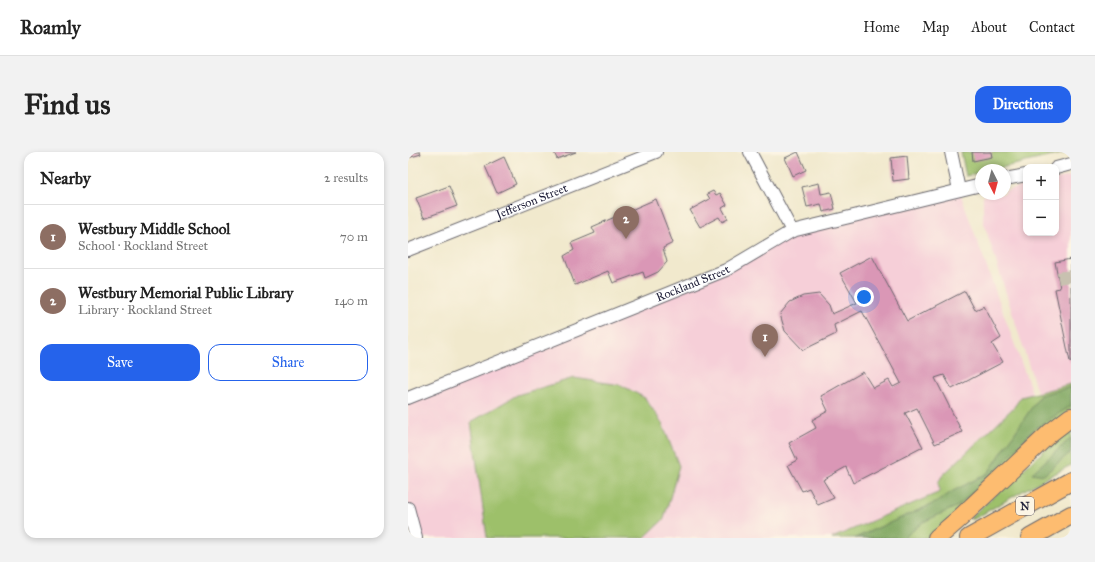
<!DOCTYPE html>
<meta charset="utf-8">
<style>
body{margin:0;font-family:"IM FELL Great Primer",serif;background:#f2f2f2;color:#222}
.controls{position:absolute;right:12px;top:12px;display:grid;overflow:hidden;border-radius:8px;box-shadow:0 2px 6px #0003}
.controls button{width:36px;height:36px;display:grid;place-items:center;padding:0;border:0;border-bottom:1px solid #e0e0e0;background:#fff;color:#222;font:20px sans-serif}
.compass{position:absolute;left:567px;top:12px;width:36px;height:36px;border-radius:50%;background:#fff;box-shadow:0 2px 6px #0003;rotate:174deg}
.you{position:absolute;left:456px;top:145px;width:14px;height:14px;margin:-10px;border:3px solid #fff;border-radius:50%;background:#1a73e8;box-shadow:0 0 0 6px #1a73e833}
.badge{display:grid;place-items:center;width:26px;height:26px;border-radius:50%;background:#2563eb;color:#fff;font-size:13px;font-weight:700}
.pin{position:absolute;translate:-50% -33px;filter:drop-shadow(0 1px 2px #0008)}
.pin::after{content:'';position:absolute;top:21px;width:14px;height:12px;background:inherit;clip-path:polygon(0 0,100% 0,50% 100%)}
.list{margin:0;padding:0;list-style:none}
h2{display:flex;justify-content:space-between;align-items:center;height:52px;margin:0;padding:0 16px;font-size:17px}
h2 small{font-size:13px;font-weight:400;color:#767676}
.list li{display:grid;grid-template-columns:26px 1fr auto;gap:12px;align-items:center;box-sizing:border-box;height:64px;padding:0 16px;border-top:1px solid #e0e0e0}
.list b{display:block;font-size:15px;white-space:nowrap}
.list p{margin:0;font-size:13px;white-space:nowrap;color:#767676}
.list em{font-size:13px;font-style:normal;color:#767676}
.actions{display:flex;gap:8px;padding:12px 16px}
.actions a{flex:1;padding:9px 0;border:1px solid #2563eb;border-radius:12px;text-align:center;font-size:14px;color:#2563eb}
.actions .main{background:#2563eb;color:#fff}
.map{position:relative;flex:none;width:663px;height:386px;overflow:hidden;border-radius:12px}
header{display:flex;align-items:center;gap:24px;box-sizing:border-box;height:56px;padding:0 20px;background:#fff;border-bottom:1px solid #e0e0e0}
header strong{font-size:19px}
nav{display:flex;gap:22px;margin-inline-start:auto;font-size:14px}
.intro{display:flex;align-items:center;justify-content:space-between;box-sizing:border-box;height:96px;padding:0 24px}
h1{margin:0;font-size:28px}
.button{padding:10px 18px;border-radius:12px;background:#2563eb;color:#fff;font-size:14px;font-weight:700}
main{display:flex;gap:24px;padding:0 24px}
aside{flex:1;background:#fff;border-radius:12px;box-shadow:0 2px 6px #0003}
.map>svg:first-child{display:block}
.built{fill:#f6cfd8}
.green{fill:#9dc06a;stroke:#607152}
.forest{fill:#7ea65e;stroke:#50644c}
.building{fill:#da97b6}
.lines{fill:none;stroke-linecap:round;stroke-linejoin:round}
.minor-tunnel{stroke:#c8c1b0;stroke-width:12;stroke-dasharray:12 6;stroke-linecap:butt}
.minor-casing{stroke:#6a686e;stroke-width:14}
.highway-casing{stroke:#6a686e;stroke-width:20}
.minor{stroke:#fff;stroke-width:12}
.highway{stroke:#fdbc6f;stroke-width:18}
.labels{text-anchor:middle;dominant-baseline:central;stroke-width:3;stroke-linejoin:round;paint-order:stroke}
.shield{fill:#fcf5e5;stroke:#63616e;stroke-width:1}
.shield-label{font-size:11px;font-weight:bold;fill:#22223b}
.street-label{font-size:12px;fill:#22223b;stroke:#fcf5e5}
</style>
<header>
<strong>Roamly</strong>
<nav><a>Home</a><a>Map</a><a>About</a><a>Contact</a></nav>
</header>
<div class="intro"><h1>Find us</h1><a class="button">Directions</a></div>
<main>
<aside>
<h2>Nearby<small>2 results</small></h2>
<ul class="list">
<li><span class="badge" style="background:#8d6e63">1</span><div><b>Westbury Middle School</b><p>School · Rockland Street</p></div><em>70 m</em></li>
<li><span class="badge" style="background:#8d6e63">2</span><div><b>Westbury Memorial Public Library</b><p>Library · Rockland Street</p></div><em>140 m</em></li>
</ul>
<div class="actions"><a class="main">Save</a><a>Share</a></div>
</aside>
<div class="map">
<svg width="663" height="386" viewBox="0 0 663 386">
<rect width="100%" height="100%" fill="#fcf5e5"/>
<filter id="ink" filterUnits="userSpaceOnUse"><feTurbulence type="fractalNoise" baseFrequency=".025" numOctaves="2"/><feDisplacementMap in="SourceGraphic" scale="8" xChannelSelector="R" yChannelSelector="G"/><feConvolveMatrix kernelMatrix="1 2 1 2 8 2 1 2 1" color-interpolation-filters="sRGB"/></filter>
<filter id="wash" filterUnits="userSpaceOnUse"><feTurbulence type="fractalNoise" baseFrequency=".012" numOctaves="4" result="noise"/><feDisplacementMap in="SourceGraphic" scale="16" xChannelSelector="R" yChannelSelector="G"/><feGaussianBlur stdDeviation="0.9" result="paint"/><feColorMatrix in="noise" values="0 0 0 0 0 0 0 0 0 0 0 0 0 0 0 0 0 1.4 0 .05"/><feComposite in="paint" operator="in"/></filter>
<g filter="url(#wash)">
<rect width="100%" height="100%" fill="#f1e9cd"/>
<!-- built -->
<g class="built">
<path d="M663 24V236L631 246 575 68V44L583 42H597V39L618 33V81H648V27Z"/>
<path d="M551 38 627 249 576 321 424 386H8L0 356V246L318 118 384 79Z"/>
</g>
<!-- green -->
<g class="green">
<path d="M553 0H662L583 18H573V20L558 24Z"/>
<path d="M166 226 213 233 237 246 254 271 271 314 256 367 236 386H79L63 270 109 243Z"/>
<path d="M663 232V257L529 379 519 386H424L532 340 530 331 534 324 606 255 613 245Z"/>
<path d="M663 274V313L620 336 566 367H562L564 364Z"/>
</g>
<!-- forest -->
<g class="forest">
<path d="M663 235V254L626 277 588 319 550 354 515 370 496 386H447L529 350 545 339 580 321 632 243Z"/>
<path d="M663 286V300L636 323 624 321Z"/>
</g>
<g id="blocks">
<!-- building -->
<g class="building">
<path d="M0 0H12L13 2 0 6Z"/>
<path d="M146 0H168L149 7Z"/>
<path d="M390 0 398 18 385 24 377 6Z"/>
<path d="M564 0H583L584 5 565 9Z"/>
<path d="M499 4 501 27 485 29 483 6Z"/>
<path d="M96 5 108 32 89 41 77 14Z"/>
<path d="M411 31 413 42 423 40 427 57 415 60 413 52 399 55 394 35Z"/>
<path d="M41 34 49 54 16 66 8 46Z"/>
<path d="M305 39 308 43 312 41 319 53 314 56 320 67 314 70 311 65 292 75 282 58 302 47 299 42Z"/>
<path d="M248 47 265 91 255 96 259 110 250 120 237 126 235 120 205 131 200 119 167 133 156 104 166 98 163 91 187 81 184 75Z"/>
<path d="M464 104 499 169 557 139 567 158 576 154 593 186 584 192 595 210 544 237 536 223 527 226 554 280 527 292 509 256 497 261 515 295 445 331 438 315 415 328 426 346 410 353 401 336 394 339 380 313 389 308 381 291 408 276 404 268 420 259 413 244 455 220 465 236 481 228 485 235 493 231 454 159 426 173 428 182 395 198 377 179 372 162 382 150 395 144 411 142 421 153 424 162 449 151 432 121Z"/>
<path d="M663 107V210H662L647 137 652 136 647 110Z"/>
</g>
</g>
</g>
<g filter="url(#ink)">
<use href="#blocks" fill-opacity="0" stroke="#6a686e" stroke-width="1"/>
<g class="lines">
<!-- minor-tunnel -->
<path class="minor-tunnel" d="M650 126 663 124"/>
<defs>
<g id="minor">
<path d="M342 0 384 79"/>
<path d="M543 0 551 38"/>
<path d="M648 16 663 12"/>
<path d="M597 27 618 23"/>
<path id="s1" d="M0 98 248 0"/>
<path id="s2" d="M0 246 318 118 384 79 573 33"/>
<path d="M0 356 8 386"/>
</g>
<g id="highway">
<path d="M529 386 552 366 642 281 663 265"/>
<path d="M561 386 663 329"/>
<path d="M622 386 663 363"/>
</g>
</defs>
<!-- minor casing -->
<use href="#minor" class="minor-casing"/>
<!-- highway casing -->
<use href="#highway" class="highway-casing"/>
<!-- minor -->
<use href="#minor" class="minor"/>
<!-- highway -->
<use href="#highway" class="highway"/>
</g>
</g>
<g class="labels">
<!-- shield labels -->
<rect class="shield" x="608" y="345" width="18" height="18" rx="3"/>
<g class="shield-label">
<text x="617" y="354">N</text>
</g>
<!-- street labels -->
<g class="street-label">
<text stroke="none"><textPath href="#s1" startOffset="133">Jefferson Street</textPath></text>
<text stroke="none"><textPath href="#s2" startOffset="307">Rockland Street</textPath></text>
</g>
</g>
</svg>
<div class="controls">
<button>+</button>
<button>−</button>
</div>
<svg class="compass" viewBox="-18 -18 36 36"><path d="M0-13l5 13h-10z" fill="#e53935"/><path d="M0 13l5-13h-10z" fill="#767676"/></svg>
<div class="you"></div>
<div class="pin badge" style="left:357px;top:205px;background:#8d6e63">1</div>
<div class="pin badge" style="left:218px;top:87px;background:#8d6e63">2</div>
</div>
</main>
